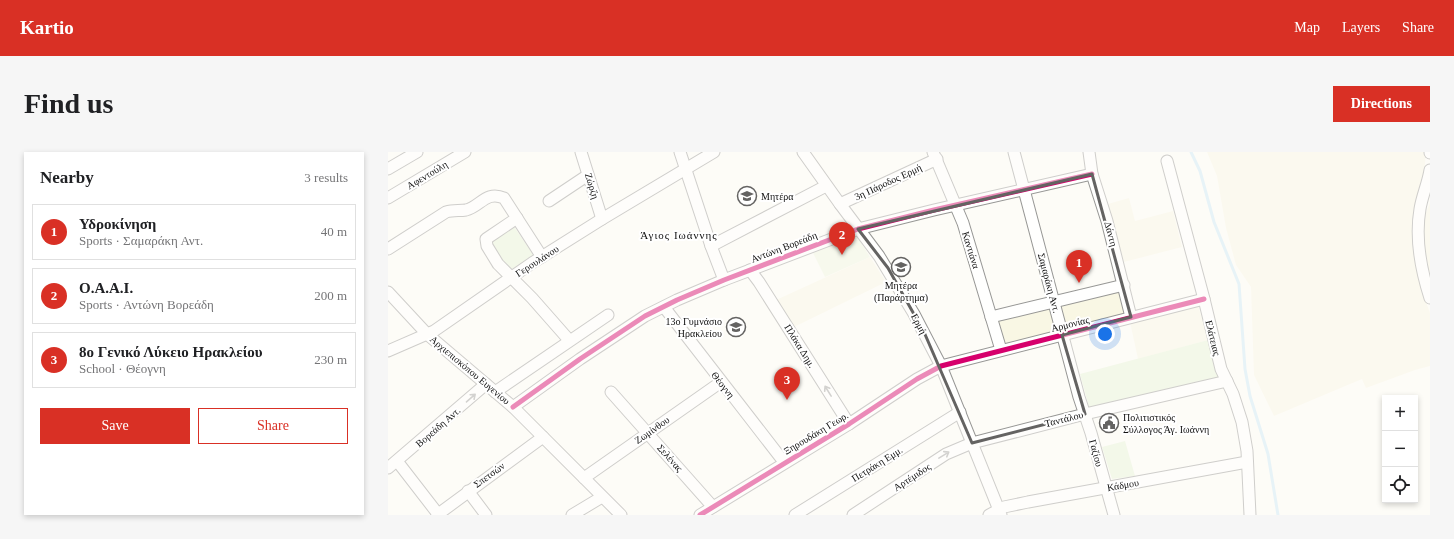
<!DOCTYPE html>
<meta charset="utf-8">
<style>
body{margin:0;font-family:Georgia,serif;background:#f6f6f6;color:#202124}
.controls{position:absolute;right:12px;bottom:12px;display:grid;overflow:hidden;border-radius:0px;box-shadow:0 2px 6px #0003}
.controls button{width:36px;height:36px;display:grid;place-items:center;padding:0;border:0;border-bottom:1px solid #e0e0e0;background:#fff;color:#202124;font:20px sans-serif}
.you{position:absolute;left:717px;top:182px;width:14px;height:14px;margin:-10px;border:3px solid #fff;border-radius:50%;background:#1a73e8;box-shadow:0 0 0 6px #1a73e833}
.badge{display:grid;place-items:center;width:26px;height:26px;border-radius:50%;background:#d93025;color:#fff;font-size:13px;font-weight:700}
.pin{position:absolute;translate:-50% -33px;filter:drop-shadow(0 1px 2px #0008)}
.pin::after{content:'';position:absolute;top:21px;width:14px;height:12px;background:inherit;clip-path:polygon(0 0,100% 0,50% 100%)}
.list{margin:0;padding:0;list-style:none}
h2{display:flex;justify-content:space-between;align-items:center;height:52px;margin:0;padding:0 16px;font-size:17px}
h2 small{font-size:13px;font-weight:400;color:#757577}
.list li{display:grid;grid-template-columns:26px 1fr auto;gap:12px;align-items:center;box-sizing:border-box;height:56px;margin:0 8px 8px;padding:0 8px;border:1px solid #e0e0e0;border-radius:0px}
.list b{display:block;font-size:15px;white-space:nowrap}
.list p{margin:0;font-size:13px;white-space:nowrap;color:#757577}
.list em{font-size:13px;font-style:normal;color:#757577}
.actions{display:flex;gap:8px;padding:12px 16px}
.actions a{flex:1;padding:9px 0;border:1px solid #d93025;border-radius:0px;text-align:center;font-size:14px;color:#d93025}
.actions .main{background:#d93025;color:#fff}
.icon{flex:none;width:22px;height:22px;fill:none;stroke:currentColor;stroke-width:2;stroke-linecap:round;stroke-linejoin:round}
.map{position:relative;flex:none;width:1042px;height:363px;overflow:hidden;border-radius:0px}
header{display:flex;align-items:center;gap:24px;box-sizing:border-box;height:56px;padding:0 20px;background:#d93025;color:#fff}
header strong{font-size:19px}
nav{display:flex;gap:22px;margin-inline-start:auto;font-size:14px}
.intro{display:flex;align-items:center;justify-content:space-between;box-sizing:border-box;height:96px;padding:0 24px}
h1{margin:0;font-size:28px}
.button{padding:10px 18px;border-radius:0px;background:#d93025;color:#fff;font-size:14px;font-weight:700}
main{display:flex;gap:24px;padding:0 24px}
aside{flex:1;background:#fff;border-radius:0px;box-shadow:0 2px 6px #0003}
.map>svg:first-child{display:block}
.farmland{fill:#f9f7e4}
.green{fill:#e7f3d7}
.pitch{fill:#f0f6e1}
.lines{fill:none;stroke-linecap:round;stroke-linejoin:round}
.stream{stroke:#cde8f7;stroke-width:3}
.minor-casing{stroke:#979795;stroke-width:13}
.minor{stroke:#fffffe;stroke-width:11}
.cycleway-casing{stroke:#fff;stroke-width:8}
.cycleway{stroke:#d6006c;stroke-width:5}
.oneway{stroke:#a0a09f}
.marked{fill:none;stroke:#646362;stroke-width:3;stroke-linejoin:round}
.labels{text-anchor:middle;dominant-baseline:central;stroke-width:4;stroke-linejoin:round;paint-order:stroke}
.street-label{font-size:10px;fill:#111;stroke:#fff}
.poi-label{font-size:10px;fill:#111;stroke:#fff;text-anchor:start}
.neighbourhood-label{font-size:11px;letter-spacing:1px;fill:#111;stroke:#fff}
</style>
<header>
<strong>Kartio</strong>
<nav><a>Map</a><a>Layers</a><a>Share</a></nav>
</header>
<div class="intro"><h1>Find us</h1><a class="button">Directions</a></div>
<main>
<aside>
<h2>Nearby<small>3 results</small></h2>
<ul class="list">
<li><span class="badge">1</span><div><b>Υδροκίνηση</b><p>Sports · Σαμαράκη Αντ.</p></div><em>40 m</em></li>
<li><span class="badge">2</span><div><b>Ο.Α.Α.Ι.</b><p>Sports · Αντώνη Βορεάδη</p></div><em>200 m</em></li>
<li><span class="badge">3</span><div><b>8ο Γενικό Λύκειο Ηρακλείου</b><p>School · Θέογνη</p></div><em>230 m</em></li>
</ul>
<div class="actions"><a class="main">Save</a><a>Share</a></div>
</aside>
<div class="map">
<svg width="1042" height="363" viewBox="0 0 1042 363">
<rect width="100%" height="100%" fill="#fdfcf7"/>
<!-- farmland -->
<g class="farmland">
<path d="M819 0H1038L1036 24 1028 54 1036 144 1042 161V214L1027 218 978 236 974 227 886 264 866 223 863 135 848 113 838 76 829 24Z"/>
<path d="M741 46 747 69 785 59 794 95 736 110 720 52Z"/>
<path d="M1042 51V119L1039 118 1035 101 1034 70Z"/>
<path d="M482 105 498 130 406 175 388 148Z"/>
<path d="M730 138 737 162 684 175 678 173 673 152Z"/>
<path d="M810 153 820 188 750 207 742 170Z"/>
<path d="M663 154 670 179 617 192 610 167Z"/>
</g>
<!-- green -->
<g class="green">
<path d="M125 73 146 104 124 117H121C114 109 102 98 105 86Z"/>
<path d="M820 188 830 221V226L828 228 701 255 692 222Z"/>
<path d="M737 289 747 324 724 327 714 295Z"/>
</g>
<!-- pitch -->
<path class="pitch" d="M469 84 482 105 437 125 425 101Z"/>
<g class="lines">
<!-- stream -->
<path class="stream" d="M803 0 812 19 826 70 851 132 857 217 862 244 880 302 890 363"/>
<defs>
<g id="minor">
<path d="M193 0 214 67"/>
<path d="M292 0 323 94 336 128"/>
<path d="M415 0 452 52 491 104 526 162 553 214 613 363"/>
<path d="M545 0 575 71 613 198"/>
<path d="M626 0 691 245 703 281 726 363"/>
<path d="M701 0 704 22 719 69 743 165"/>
<path d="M1042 0V1"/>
<path d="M779 9 816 147 833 217 845 242 854 270 859 299 862 363"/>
<path d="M0 17 29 0"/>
<path d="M1042 18C1040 31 1034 44 1032 57 1027 86 1033 118 1042 146"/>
<path d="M0 46 77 0"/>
<path d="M161 49 200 23"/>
<path d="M452 52 549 7"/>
<path d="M129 66 98 87 99 94 110 112 144 146 181 188"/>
<path d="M323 94 438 34"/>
<path d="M0 97 58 60C65 58 71 59 78 58 92 55 98 38 116 46L154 105"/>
<path d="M362 118 371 130 461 272"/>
<path d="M0 140 39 182 125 255 233 363"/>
<path d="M276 155 396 310"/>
<path d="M603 165 736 133"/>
<path d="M0 199 46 179 144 111 214 67 326 0"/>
<path d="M107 240 220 163"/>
<path d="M223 240 325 355"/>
<path d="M125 255 192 207 257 164 289 148 336 128 470 77 546 58 704 22"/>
<path d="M9 309 50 362"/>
<path d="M0 316 98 232"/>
<path d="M196 326 333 230"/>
<path d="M80 339 98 363"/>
<path d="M49 363 155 285"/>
<path d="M184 363 214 345"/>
<path d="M312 363 461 272 529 227 553 214 816 147"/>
<path d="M407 363 572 260"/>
<path d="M465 363 558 302 584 291 697 262 839 229"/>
<path d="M601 363 616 355 640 350 859 310"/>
</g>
</defs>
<!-- minor casing -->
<use href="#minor" class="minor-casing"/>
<!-- minor -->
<use href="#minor" class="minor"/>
<defs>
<g id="cycleway">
<path d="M125 255 192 207 257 164 289 148 336 128 470 77 546 58 704 22"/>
<path d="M312 363 461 272 529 227 553 214 816 147"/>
</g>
</defs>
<!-- cycleway casing -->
<use href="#cycleway" class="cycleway-casing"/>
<!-- cycleway -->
<use href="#cycleway" class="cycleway"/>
</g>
<!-- one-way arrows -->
<defs><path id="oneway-shaft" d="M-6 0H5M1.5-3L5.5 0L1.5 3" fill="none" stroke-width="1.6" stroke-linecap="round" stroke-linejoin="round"/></defs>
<g class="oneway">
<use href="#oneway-shaft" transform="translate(440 239) rotate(-122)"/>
<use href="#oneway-shaft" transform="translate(83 246) rotate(-41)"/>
<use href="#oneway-shaft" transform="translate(556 303) rotate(-31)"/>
</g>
<!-- marked area -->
<path d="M0 0H1042V363H0ZM704 22 743 165 674 183 697 262 584 291 536 180 500 116 470 77Z" fill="#fdfcf7" fill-opacity=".55" fill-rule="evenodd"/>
<path class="marked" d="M704 22 743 165 674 183 697 262 584 291 536 180 500 116 470 77Z"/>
<!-- icons -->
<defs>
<symbol id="school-ring" viewBox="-11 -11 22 22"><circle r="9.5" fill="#fff" stroke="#646362" stroke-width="1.5"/><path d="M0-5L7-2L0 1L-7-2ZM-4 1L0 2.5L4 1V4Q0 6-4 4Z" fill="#646362"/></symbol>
<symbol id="civic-ring" viewBox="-11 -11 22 22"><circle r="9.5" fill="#fff" stroke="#646362" stroke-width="1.5"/><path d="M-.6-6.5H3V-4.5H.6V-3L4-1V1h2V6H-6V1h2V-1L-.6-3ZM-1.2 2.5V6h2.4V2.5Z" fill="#646362"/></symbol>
</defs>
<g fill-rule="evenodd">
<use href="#school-ring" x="348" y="33" width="22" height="22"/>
<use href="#school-ring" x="502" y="104" width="22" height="22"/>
<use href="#school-ring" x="337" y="164" width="22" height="22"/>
<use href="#civic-ring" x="710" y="260" width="22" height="22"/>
</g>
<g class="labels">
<!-- street labels -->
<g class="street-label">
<text transform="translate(39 23) rotate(-31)">Αφεντούλη</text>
<text transform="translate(500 30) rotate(-25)">3η Πάροδος Ερμή</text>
<text transform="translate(204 34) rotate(73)">Ζώρζη</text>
<text transform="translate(723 82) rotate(75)">Δάντη</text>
<text transform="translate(396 95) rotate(-21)">Αντώνη Βορεάδη</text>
<text transform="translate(583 98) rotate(73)">Καντιάνα</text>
<text transform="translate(149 109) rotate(-33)">Γερουλάνου</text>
<text transform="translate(661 131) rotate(75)">Σαμαράκη Αντ.</text>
<text transform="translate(531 172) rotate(62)">Ερμή</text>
<text transform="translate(682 172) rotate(-14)">Αρμονίας</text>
<text transform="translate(825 186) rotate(76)">Ελάτειας</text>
<text transform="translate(412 194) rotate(58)">Πλάκα Δημ.</text>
<text transform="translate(82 218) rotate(40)">Αρχιεπισκόπου Ευγενίου</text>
<text transform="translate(335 233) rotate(52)">Θέογνη</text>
<text transform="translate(676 267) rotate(-14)">Ταντάλου</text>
<text transform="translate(50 275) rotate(-41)">Βορεάδη Αντ.</text>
<text transform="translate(264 278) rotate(-35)">Ζωμίνθου</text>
<text transform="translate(428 281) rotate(-31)">Ξηρουδάκη Γεωρ.</text>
<text transform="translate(708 301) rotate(75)">Γαζίου</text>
<text transform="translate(282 306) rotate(48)">Σελένας</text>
<text transform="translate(489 312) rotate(-32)">Πετράκη Εμμ.</text>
<text transform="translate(101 323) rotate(-36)">Σπετσών</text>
<text transform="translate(524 325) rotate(-33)">Αρτέμιδος</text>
<text transform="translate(735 333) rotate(-10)">Κάδμου</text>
</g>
<!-- poi labels -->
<g class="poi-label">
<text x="373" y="44">Μητέρα</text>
<text x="513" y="133" text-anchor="middle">Μητέρα<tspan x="513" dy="12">(Παράρτημα)</tspan></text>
<text x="334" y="169" text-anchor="end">13o Γυμνάσιο<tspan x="334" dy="12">Ηρακλείου</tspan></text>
<text x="735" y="265">Πολιτιστικός<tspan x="735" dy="12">Σύλλογος Άγ. Ιωάννη</tspan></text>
</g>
<!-- neighbourhood labels -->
<g class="neighbourhood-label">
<text x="291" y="83">Άγιος Ιωάννης</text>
</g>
</g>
</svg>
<div class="controls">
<button>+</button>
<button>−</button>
<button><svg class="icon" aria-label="locate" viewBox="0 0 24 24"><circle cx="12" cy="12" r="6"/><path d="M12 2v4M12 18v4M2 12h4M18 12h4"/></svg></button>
</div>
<div class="you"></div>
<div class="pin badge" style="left:691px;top:131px">1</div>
<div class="pin badge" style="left:454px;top:103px">2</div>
<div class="pin badge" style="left:399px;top:248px">3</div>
</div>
</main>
